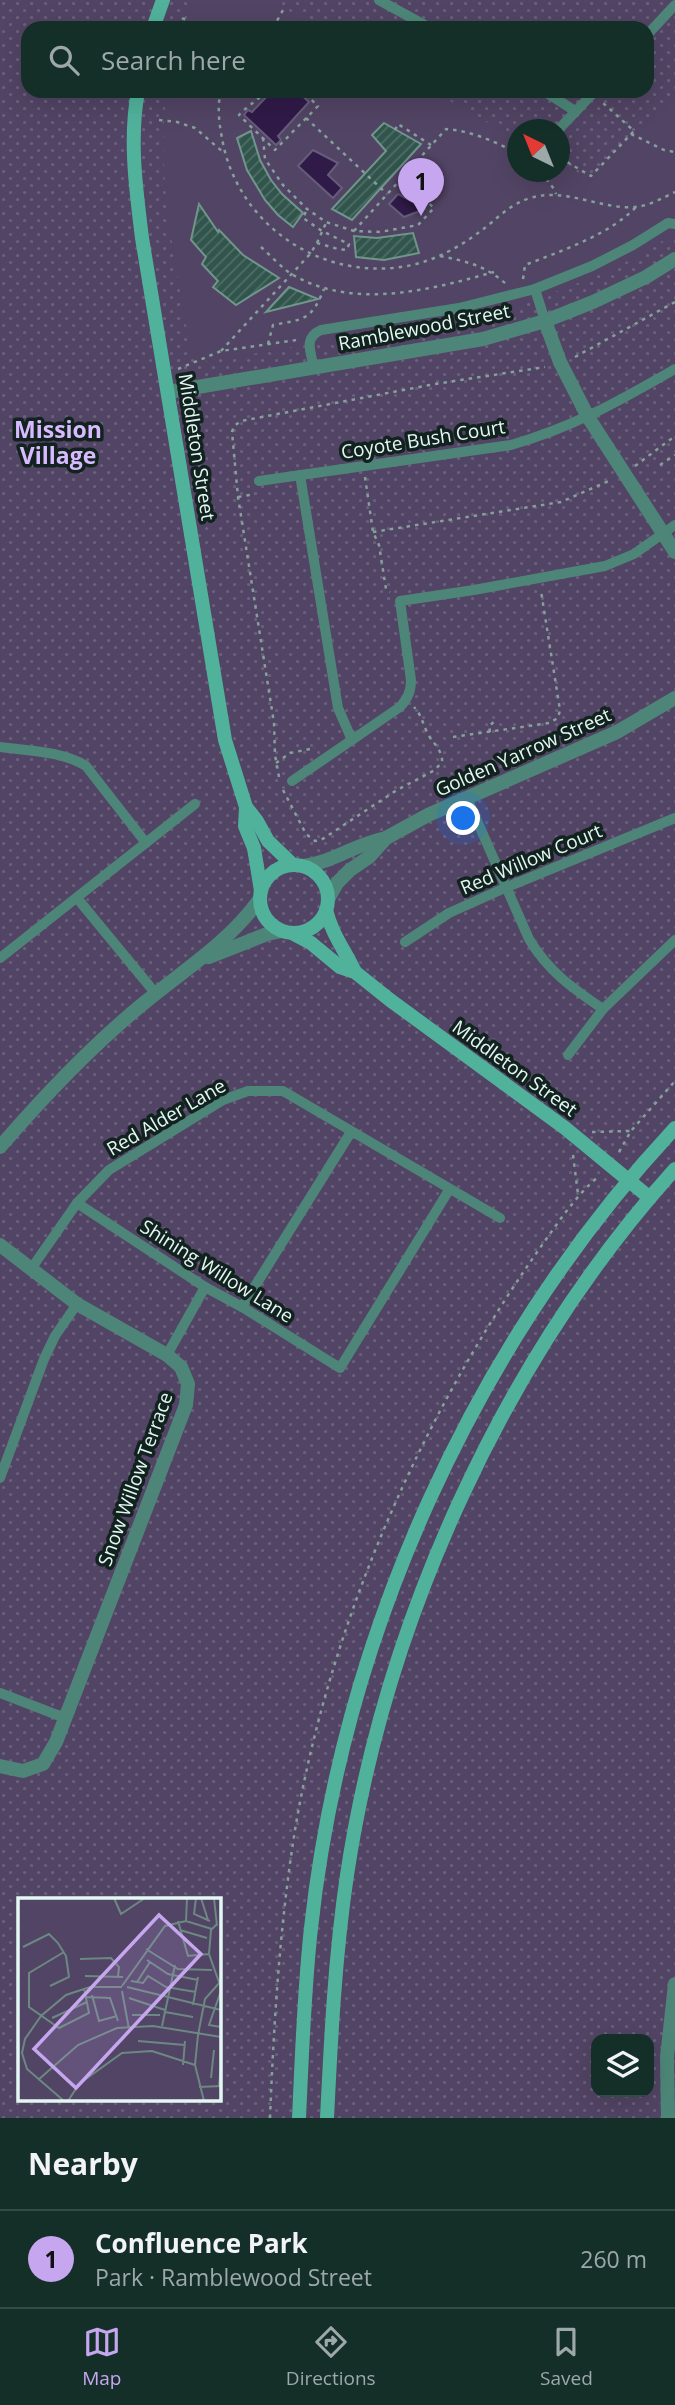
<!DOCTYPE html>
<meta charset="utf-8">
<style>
body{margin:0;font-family:"Open Sans",sans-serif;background:#1d3630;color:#f1f3f6}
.controls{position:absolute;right:21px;bottom:21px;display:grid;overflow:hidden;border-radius:14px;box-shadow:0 7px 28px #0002}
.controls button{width:63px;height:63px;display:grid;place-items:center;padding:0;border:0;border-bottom:2px solid #334a45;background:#142e28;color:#f1f3f6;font:35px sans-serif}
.compass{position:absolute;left:507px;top:119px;width:63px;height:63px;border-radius:50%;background:#142e28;box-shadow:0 7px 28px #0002;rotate:317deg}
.you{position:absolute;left:464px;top:819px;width:24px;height:24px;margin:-18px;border:5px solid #fff;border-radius:50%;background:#1a73e8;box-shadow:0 0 0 10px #1a73e833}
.badge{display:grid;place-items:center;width:46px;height:46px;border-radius:50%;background:#c7a6f0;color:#111;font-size:23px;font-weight:700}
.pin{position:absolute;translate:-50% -58px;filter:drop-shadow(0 2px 4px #0008)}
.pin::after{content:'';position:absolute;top:37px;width:24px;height:21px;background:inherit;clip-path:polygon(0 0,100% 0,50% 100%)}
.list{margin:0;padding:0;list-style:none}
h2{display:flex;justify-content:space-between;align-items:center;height:91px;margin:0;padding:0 28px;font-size:30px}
h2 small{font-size:23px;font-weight:400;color:#9da8a8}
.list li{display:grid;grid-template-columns:46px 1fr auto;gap:21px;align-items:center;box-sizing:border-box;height:98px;padding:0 28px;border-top:2px solid #334a45}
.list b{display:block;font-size:26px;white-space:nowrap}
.list p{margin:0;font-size:23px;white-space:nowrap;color:#9da8a8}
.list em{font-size:23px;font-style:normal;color:#9da8a8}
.icon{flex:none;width:38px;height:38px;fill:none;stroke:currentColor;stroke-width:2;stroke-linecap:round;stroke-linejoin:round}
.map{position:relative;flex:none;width:675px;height:2118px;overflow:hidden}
.search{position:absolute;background:#142e28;box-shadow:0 7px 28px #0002;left:21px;right:21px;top:21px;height:77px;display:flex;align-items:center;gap:18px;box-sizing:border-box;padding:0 24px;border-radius:21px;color:#9da8a8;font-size:26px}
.sheet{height:189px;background:#142e28}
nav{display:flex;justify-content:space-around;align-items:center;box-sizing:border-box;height:98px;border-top:2px solid #334a45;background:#142e28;font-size:19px;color:#9da8a8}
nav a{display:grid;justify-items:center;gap:4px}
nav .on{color:#c7a6f0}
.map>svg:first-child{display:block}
.grass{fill:url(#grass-dots);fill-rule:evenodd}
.green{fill:#524464}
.water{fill:#301a48;stroke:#665d7b;stroke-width:2}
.building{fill:url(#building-hatch);stroke:#70968b;stroke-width:2}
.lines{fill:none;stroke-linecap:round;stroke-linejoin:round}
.path{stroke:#85a19b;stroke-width:2.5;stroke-dasharray:3.5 5;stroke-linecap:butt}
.lane{stroke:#4d8678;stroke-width:10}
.street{stroke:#4d8678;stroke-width:14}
.secondary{stroke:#51b29c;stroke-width:14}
.labels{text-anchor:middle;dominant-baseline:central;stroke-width:7;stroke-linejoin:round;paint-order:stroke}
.street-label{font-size:19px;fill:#e4f8f3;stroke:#12221e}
.quarter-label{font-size:23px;font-weight:bold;fill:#d8baff;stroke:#12221e}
.inset-road{fill:none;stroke:#6b8882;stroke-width:2}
.view{fill:#c7a6f0;fill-opacity:0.15;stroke:#c7a6f0;stroke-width:3.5}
.inset-edge{fill:none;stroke:#e4f8f3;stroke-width:3.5}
</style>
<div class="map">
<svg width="675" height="2118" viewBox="0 0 675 2118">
<defs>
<pattern id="grass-dots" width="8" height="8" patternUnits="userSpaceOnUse" patternTransform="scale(1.75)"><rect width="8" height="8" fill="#524464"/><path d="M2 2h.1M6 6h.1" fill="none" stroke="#6b607b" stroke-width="1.8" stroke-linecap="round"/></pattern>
<pattern id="building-hatch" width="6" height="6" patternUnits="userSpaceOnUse" patternTransform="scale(1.75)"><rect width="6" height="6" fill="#31554c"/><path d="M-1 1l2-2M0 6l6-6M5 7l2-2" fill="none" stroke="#4f6e66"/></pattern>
</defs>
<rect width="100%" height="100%" fill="#1a3e36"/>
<!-- grass -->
<path class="grass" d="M0 0H675V2118H0ZM28 28H647V91H28ZM518 130H560V172H518ZM19 1899H219V2099H19ZM596 2039H649V2092H596Z"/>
<!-- green -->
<g class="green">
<path d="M194 0H269L319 28H183Z"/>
<path d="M167 91H432L517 139 518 172H560V162L593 181 675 91V233L638 256 601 274 529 302 477 316 204 362 190 348C176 262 155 178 167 91Z"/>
</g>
<!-- water -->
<g class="water">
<path d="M272 91H297L309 102 278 136 281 140 276 145 244 115 248 110 252 112Z"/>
<path d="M313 150 338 163 328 175 342 188 333 198 298 166Z"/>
<path d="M398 194 425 209 404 217 389 204Z"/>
</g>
<!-- building -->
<g class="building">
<path d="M384 123 421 144 352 220 332 209 386 151 372 135Z"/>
<path d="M251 131 260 160 271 180 282 194 303 213 293 227 278 215 265 200 247 170 237 138Z"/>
<path d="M199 204 218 232 219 230 243 255 279 278 236 305 213 287 218 281 202 264 206 257 191 240Z"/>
<path d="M413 233 419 253 384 260 356 257 354 236 377 238Z"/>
<path d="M289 287 318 299 266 312Z"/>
</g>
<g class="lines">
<!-- path -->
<g class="path">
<path d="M182 18 200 28"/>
<path d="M273 28 283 10"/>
<path d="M221 91C217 106 219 123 222 138 236 222 317 279 401 267 432 263 462 246 486 227 501 215 511 204 530 198 565 187 602 210 635 207 648 206 663 198 675 192"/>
<path d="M266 91C257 101 247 106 239 115L275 150 318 106 302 91"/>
<path d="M306 118 387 194"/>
<path d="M159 120 177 122 195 128 223 152"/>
<path d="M395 130 398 124 431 145"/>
<path d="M631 134 664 150 675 152"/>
<path d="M263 138 265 159 283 185 307 209 326 222 354 231 380 232 418 225 434 208 401 178"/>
<path d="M560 158 591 176 634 131 603 103"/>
<path d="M541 172 554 189 556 194"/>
<path d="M354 231 446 129C471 131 497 142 518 154"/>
<path d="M317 243 326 223"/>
<path d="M261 247C269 254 285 271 293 275 354 310 430 290 494 272"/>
<path d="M440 256C466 261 486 266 506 284"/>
<path d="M523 279 525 265C561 251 609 235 636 207"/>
<path d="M268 344 273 325C304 319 311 321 324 289"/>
<path d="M221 351 310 254 317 243 338 249 347 250 349 244 322 231 303 218 307 209"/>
<path d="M575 357 675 302"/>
<path d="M178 369 221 351 297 340"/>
<path d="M660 465 675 455"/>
<path d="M635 466 675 436"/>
<path d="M365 477 373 532 379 545 386 589 390 592"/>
<path d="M238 497 255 494"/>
<path d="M373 532 561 502 611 480"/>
<path d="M490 732 489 726 495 721"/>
<path d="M453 737 549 723 558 718 560 710 541 591"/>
<path d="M276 763 290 753 315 748"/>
<path d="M279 777 275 755 274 723 238 497 232 432 234 426 241 421 435 384 545 367"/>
<path d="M283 790 306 834 315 841 321 840 397 790 435 770 442 762C443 750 432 743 427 732 422 722 422 716 414 707"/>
<path d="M592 1132 631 1131"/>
<path d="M619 1152 631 1131 675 1081"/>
<path d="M573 1155 578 1194"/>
<path d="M270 2118C274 2019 280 1921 296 1824 327 1645 401 1464 498 1311 516 1282 535 1255 554 1228 568 1209 581 1191 599 1176"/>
</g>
<!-- lane -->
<g class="lane">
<path d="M379 0 430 28"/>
<path d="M647 35 675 5"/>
<path d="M544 91 575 111"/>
<path d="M558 130 595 91"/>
<path d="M535 289 545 321"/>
<path d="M314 368C311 352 303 338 321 330L459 308 535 289 592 266 633 245 668 223 675 224"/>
<path d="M300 475 338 708 352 740"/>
<path d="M259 481 511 445C574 427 619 401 675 369"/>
<path d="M0 747C28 751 62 751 86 766L146 843"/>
<path d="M292 781 400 707C408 698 411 691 411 680L400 601 474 590 605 566 634 554 675 525"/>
<path d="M467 798 529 939C548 971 572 988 603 1009"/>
<path d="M77 898 156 994"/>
<path d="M405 942 449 913 507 887 675 818"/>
<path d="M0 958 195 804"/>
<path d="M568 1055 603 1009 675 940"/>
<path d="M77 1203 205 1287 242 1307 340 1368 449 1190"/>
<path d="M31 1269 77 1203 109 1170 223 1100 248 1091H283L500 1218"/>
<path d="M242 1307 351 1132"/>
<path d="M167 1355 205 1287"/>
<path d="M0 1478 44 1359 55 1336 77 1304"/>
<path d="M0 1693 65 1718"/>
</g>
<!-- street -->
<g class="street">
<path d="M545 321 560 362 588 417 675 552"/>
<path d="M168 392 483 339 545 321 593 302 646 277 675 259"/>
<path d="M304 866C336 861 355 844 386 838"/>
<path d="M328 899 337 883 350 870 369 857 386 838 428 815 617 732 675 698"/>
<path d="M209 957 267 934 282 931"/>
<path d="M0 1147C44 1096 91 1046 144 1003 184 970 228 943 259 900"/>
<path d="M0 1245 77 1304 167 1355 181 1367 188 1384 186 1405 56 1742 43 1764 23 1771 0 1766"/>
<path d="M668 2118 667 2057 675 1984"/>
</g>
<!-- secondary -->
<g class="secondary">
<path d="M153 28 163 0"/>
<path d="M138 91C129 140 136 189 142 238L225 740 246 807 257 821 268 841 293 865"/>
<path d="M246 807 245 826 254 848 261 891"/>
<circle cx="294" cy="899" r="34"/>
<path d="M326 910C332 935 345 950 355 972"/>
<path d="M292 933 311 943 340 967 355 972 390 1000 565 1128 650 1198"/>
<path d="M299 2118C302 2055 304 1991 311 1928 343 1635 474 1344 675 1128"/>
<path d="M327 2118C331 2037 335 1956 347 1875 385 1622 503 1360 675 1169"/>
</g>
</g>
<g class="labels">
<!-- street labels -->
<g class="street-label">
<text transform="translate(424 327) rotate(-11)">Ramblewood Street</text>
<text transform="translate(423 439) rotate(-9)">Coyote Bush Court</text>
<text transform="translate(197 447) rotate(81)">Middleton Street</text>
<text transform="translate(523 752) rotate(-24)">Golden Yarrow Street</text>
<text transform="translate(531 859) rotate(-23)">Red Willow Court</text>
<text transform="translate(515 1068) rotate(36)">Middleton Street</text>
<text transform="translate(166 1117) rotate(-30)">Red Alder Lane</text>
<text transform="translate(217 1271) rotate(32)">Shining Willow Lane</text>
<text transform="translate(135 1479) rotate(-70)">Snow Willow Terrace</text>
</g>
<!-- quarter labels -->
<g class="quarter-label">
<text x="58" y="429">Mission<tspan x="58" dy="26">Village</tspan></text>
</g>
</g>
<!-- overview -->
<g transform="translate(18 1898)">
<rect width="203" height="203" fill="#1a3e36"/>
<path d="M0 0H203V203H0Z" fill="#524464"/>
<path d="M156 27 167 63 189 61 191 70 162 69 132 52 144 34Z" fill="#524464"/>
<path class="inset-road" d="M96 0 103 16 127 0M178 0 176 16 192 23M183 0 190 22M196 0 199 28M160 23 170 58M168 23 169 0M199 26 193 32 191 56 201 84M162 32 189 40M202 41 203 71M5 49 31 36 40 45 48 58 51 79 32 88M128 51 160 71 194 72M46 54 11 75V109L41 130 71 115 66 90M169 58 191 56M62 61 93 60 101 69 100 79M129 62 150 76 180 82M67 78 105 79M113 83 125 85 130 78 148 89 178 94M119 84 132 64M104 88 147 28 168 23 194 31M109 89 203 112M104 93 111 131M203 93 191 127 203 129M74 97 81 123 99 118M68 99 92 100 100 123M111 100 147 112M175 107 180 79M147 114 175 119M114 117H142M34 120 69 104M144 128 157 67M120 143 167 147M165 167 167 143M193 180 196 152M20 182 60 147 99 130 135 128 203 139M201 188 203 167M181 189 203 188M46 203 9 171 4 155 7 141 23 118 48 97 72 89H104M50 203 61 186 104 155 134 153 177 167M186 203 177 167 180 137 187 101 203 83"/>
<path class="view" d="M141 17 183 56 58 190 16 151Z"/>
<rect width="203" height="203" class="inset-edge"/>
</g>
</svg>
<div class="controls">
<button><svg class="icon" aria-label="layers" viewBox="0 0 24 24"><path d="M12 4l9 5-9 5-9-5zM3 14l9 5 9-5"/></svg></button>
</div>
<svg class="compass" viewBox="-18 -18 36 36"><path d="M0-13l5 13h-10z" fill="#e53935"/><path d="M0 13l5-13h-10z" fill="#9da8a8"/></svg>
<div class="you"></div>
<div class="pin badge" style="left:421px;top:216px">1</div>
<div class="search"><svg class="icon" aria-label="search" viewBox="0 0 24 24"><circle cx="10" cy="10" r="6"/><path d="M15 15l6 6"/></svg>Search here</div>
</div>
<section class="sheet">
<h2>Nearby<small></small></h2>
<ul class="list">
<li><span class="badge">1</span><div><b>Confluence Park</b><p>Park · Ramblewood Street</p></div><em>260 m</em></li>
</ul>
</section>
<nav>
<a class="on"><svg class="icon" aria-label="map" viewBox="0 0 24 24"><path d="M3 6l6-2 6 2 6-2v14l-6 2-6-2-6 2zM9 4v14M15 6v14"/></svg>Map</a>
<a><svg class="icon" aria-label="directions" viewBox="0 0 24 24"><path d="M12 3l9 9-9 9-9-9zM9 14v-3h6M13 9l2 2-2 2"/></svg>Directions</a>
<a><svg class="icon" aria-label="saved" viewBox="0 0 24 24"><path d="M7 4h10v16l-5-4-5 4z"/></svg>Saved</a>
</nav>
